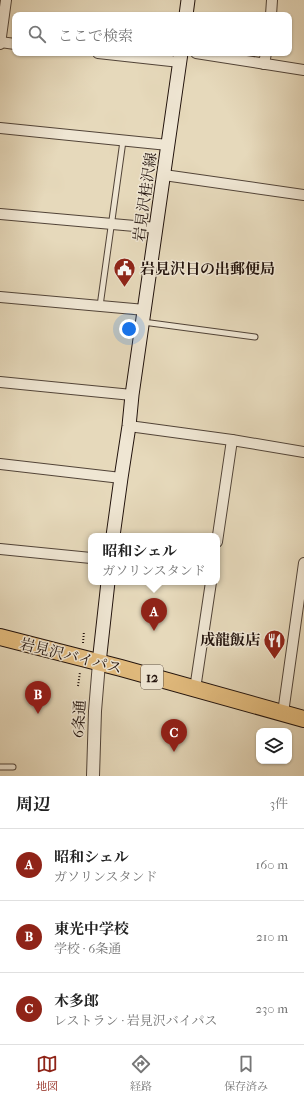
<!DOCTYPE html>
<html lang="ja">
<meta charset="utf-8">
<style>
body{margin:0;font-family:"IM FELL French Canon","Noto Serif JP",serif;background:#f2f2f2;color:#222}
.controls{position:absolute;right:12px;bottom:12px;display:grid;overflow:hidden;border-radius:8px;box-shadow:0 1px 3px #0004}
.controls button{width:36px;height:36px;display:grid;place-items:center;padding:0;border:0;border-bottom:1px solid #e0e0e0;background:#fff;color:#222;font:20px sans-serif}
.you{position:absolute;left:129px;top:329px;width:14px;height:14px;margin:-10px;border:3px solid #fff;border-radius:50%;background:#1a73e8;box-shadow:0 0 0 6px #1a73e833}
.badge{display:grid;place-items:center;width:26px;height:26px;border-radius:50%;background:#8f2418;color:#fff;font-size:13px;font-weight:700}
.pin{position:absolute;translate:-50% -33px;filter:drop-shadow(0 1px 2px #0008)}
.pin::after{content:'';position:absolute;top:21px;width:14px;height:12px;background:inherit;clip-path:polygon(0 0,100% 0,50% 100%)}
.popup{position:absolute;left:88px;top:533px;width:132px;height:52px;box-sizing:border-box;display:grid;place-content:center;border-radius:8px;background:#fff;filter:drop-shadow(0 1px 3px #0005);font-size:13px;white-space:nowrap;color:#767676}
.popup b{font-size:15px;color:#222}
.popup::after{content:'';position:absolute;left:50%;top:100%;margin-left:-8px;border:8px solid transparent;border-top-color:#fff}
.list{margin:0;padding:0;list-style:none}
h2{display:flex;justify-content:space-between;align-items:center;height:52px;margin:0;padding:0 16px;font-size:17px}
h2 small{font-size:13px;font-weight:400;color:#767676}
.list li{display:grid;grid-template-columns:26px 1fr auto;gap:12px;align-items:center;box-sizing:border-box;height:72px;padding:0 16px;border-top:1px solid #e0e0e0}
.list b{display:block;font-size:15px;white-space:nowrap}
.list p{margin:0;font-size:13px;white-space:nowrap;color:#767676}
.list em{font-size:13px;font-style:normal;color:#767676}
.icon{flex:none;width:22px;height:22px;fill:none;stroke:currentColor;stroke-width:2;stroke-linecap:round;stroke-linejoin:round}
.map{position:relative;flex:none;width:304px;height:776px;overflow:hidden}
.search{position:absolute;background:#fff;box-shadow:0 1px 3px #0004;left:12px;right:12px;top:12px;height:44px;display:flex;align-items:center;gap:10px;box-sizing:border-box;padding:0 14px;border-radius:8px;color:#767676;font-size:15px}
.sheet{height:268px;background:#fff}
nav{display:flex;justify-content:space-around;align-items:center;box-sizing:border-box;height:56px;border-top:1px solid #e0e0e0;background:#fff;font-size:11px;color:#767676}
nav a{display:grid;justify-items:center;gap:2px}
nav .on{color:#8f2418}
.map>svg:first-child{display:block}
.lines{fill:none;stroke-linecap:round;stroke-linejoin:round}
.service-casing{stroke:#524438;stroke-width:7}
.minor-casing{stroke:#524438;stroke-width:12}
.tertiary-casing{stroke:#524438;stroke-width:14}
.secondary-casing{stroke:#21120c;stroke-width:15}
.trunk-casing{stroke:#21120c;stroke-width:18}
.path{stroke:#21120c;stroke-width:2;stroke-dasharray:1 2;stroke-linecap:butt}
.service{stroke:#efe6d3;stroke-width:5}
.minor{stroke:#efe6d3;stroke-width:10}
.tertiary{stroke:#efe6d3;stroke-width:12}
.secondary{stroke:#efe6d3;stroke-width:13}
.trunk{stroke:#e3bc7e;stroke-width:16}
.labels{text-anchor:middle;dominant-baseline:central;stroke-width:3;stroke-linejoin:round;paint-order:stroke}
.shield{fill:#efe6d3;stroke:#5f5248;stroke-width:1}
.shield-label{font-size:14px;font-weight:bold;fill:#21120c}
.street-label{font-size:15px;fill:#21120c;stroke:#efe6d3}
.poi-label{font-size:15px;font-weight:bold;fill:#21120c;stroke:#efe6d3;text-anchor:start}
</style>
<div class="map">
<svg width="304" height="776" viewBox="0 0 304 776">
<rect width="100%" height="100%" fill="#e6d9bb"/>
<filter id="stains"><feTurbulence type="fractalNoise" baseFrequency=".005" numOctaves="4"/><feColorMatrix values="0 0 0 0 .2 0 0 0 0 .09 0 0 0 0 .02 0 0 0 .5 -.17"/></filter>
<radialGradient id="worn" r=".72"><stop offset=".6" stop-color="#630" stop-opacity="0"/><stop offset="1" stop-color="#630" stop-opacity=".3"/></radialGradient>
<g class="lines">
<defs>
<g id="service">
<path d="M100 306 123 141"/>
<path d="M143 322 255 337"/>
<path d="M0 767H13"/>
</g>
<g id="minor">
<path d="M271 15 272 0"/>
<path d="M0 42 15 44"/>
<path d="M0 44 6 0"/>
<path d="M98 53 180 62"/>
<path d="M196 53 304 70"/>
<path d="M264 64 266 53"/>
<path d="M0 128 168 145"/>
<path d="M164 175 304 195"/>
<path d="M0 214 157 228"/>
<path d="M0 297 145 310"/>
<path d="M0 382 132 395"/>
<path d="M129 426 232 440 304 452"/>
<path d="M0 464 121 478"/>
<path d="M217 542 232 440"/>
<path d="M0 549 91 558"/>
<path d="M195 689 211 582"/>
<path d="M283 713 304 563"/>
</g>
<path id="tertiary" d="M93 776 95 711 99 663"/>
<g id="secondary">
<path d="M186 15 188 0"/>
<path d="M113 536 121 478 129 426 132 395 181 53"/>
<path d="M99 663 108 582"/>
</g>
<path id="trunk" d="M0 637 121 668 304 719"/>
</defs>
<!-- service casing -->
<use href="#service" class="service-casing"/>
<!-- minor casing -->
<use href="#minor" class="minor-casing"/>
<!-- tertiary casing -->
<use href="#tertiary" class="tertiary-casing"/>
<!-- secondary casing -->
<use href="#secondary" class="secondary-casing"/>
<!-- trunk casing -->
<use href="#trunk" class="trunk-casing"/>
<!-- path -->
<g class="path">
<path d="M83 643 84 631"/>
<path d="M78 686 80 672"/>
</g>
<!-- service -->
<use href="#service" class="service"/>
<!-- minor -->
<use href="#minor" class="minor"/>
<!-- tertiary -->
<use href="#tertiary" class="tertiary"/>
<!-- secondary -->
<use href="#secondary" class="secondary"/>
<!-- trunk -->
<use href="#trunk" class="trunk"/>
</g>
<!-- icons -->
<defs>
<symbol id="civic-pin" viewBox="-11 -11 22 30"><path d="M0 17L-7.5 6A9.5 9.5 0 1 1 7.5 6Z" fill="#8f2418" stroke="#efe6d3"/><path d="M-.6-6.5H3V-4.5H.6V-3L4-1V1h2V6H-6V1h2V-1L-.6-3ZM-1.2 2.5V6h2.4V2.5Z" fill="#fff"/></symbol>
<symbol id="restaurant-pin" viewBox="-11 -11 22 30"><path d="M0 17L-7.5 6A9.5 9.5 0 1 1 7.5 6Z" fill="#8f2418" stroke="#efe6d3"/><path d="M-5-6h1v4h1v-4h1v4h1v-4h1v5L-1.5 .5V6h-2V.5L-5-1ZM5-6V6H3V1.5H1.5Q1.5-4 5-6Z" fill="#fff"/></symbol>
</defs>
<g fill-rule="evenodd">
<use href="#civic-pin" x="112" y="256" width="25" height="34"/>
<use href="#restaurant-pin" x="262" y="628" width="25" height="34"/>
</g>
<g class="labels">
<!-- shield labels -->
<rect class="shield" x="141" y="665" width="22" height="24" rx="3"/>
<g class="shield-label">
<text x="152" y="677">12</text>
</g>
<!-- street labels -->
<g class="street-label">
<text transform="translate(145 197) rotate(-82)">岩見沢桂沢線</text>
<text transform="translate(71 656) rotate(14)">岩見沢バイパス</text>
<text transform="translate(79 719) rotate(-87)">6条通</text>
</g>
<!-- poi labels -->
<g class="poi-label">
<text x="140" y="269">岩見沢日の出郵便局</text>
<text x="260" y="640" text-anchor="end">成龍飯店</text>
</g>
</g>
<rect width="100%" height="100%" filter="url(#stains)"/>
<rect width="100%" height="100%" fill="url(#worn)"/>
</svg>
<div class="controls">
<button><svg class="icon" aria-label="layers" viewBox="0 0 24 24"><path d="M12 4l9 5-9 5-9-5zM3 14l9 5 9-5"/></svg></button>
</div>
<div class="you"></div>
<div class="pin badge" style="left:154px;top:631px">A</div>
<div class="popup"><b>昭和シェル</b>ガソリンスタンド</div>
<div class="pin badge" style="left:38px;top:714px">B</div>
<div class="pin badge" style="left:174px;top:752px">C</div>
<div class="search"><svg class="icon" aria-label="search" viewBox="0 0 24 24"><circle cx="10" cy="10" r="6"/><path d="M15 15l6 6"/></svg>ここで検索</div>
</div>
<section class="sheet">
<h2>周辺<small>3件</small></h2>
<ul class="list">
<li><span class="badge">A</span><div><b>昭和シェル</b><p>ガソリンスタンド</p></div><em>160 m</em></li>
<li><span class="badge">B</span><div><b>東光中学校</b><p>学校 · 6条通</p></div><em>210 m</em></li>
<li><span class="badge">C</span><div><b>木多郎</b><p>レストラン · 岩見沢バイパス</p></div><em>230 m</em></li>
</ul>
</section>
<nav>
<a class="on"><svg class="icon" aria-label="map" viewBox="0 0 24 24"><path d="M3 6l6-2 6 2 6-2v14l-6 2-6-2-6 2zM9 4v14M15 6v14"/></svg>地図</a>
<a><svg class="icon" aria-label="directions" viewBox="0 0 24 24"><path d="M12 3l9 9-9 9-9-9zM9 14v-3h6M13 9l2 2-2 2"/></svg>経路</a>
<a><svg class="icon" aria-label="saved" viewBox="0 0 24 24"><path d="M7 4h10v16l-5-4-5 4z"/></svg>保存済み</a>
</nav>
